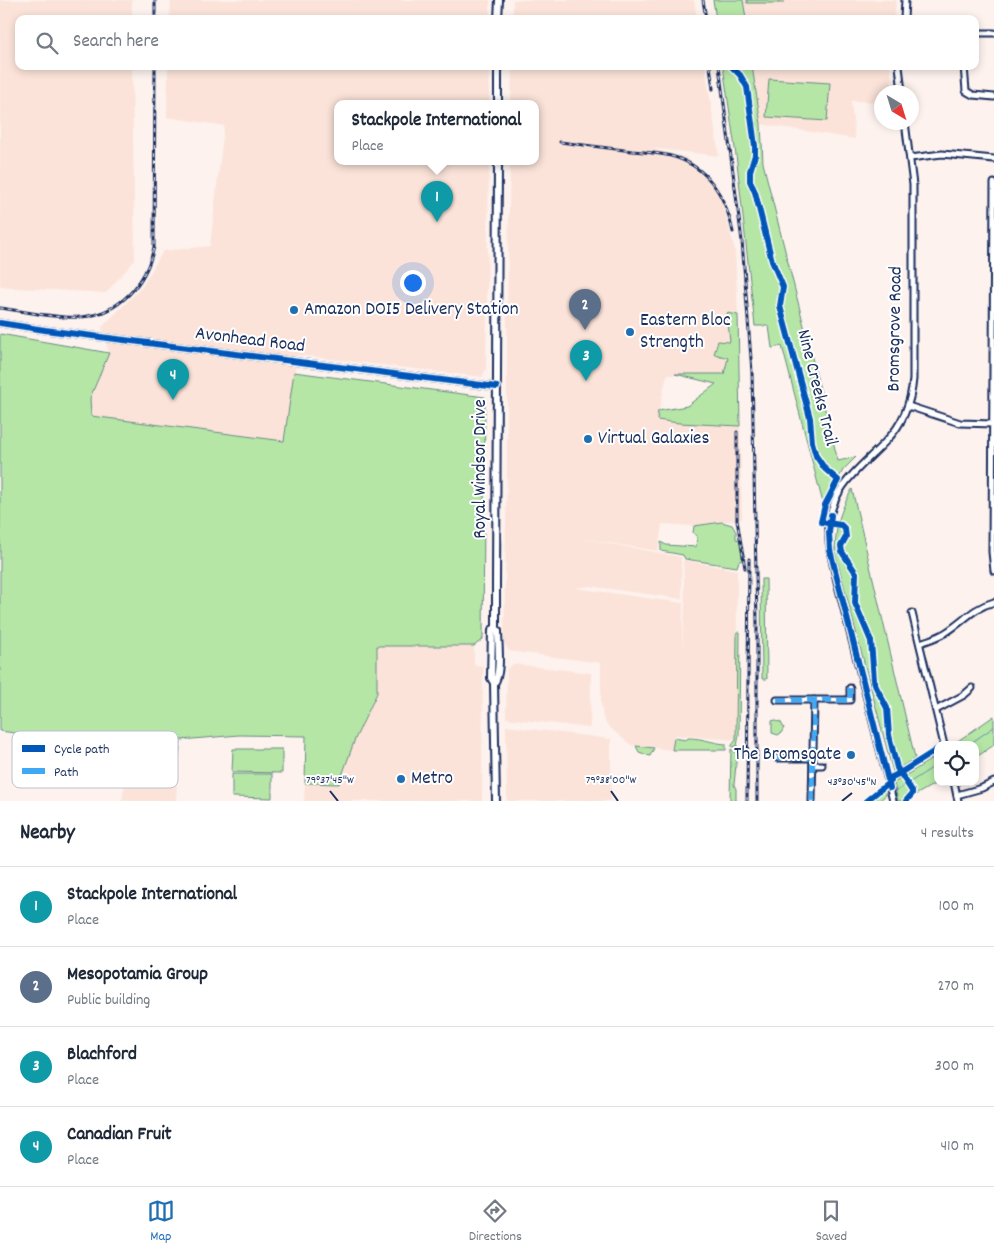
<!DOCTYPE html>
<meta charset="utf-8">
<style>
body{margin:0;font-family:Dekko,sans-serif;background:#f2f2f3;color:#1f2937}
.controls{position:absolute;right:15px;bottom:15px;display:grid;overflow:hidden;border-radius:10px;box-shadow:0 2px 8px #0003}
.controls button{width:45px;height:45px;display:grid;place-items:center;padding:0;border:0;border-bottom:1px solid #e0e1e3;background:#fff;color:#1f2937;font:25px sans-serif}
.compass{position:absolute;left:874px;top:85px;width:45px;height:45px;border-radius:50%;background:#fff;box-shadow:0 2px 8px #0003;rotate:142deg}
.you{position:absolute;left:412px;top:282px;width:18px;height:18px;margin:-12px;border:4px solid #fff;border-radius:50%;background:#1a73e8;box-shadow:0 0 0 8px #1a73e833}
.badge{display:grid;place-items:center;width:32px;height:32px;border-radius:50%;background:#1f6fb2;color:#fff;font-size:16px;font-weight:700}
.pin{position:absolute;translate:-50% -41px;filter:drop-shadow(0 1px 2px #0008)}
.pin::after{content:'';position:absolute;top:26px;width:18px;height:15px;background:inherit;clip-path:polygon(0 0,100% 0,50% 100%)}
.popup{position:absolute;left:334px;top:100px;width:205px;height:65px;box-sizing:border-box;display:grid;place-content:center;border-radius:10px;background:#fff;filter:drop-shadow(0 1px 4px #0005);font-size:16px;white-space:nowrap;color:#747a83}
.popup b{font-size:19px;color:#1f2937}
.popup::after{content:'';position:absolute;left:50%;top:100%;margin-left:-10px;border:10px solid transparent;border-top-color:#fff}
.list{margin:0;padding:0;list-style:none}
h2{display:flex;justify-content:space-between;align-items:center;height:65px;margin:0;padding:0 20px;font-size:21px}
h2 small{font-size:16px;font-weight:400;color:#747a83}
.list li{display:grid;grid-template-columns:32px 1fr auto;gap:15px;align-items:center;box-sizing:border-box;height:80px;padding:0 20px;border-top:1px solid #e0e1e3}
.list b{display:block;font-size:19px;white-space:nowrap}
.list p{margin:0;font-size:16px;white-space:nowrap;color:#747a83}
.list em{font-size:16px;font-style:normal;color:#747a83}
.icon{flex:none;width:28px;height:28px;fill:none;stroke:currentColor;stroke-width:2;stroke-linecap:round;stroke-linejoin:round}
.map{position:relative;flex:none;width:994px;height:801px;overflow:hidden}
.search{position:absolute;background:#fff;box-shadow:0 2px 8px #0003;left:15px;right:15px;top:15px;height:55px;display:flex;align-items:center;gap:12px;box-sizing:border-box;padding:0 18px;border-radius:10px;color:#747a83;font-size:19px}
.sheet{height:385px;background:#fff}
nav{display:flex;justify-content:space-around;align-items:center;box-sizing:border-box;height:70px;border-top:1px solid #e0e1e3;background:#fff;font-size:14px;color:#747a83}
nav a{display:grid;justify-items:center;gap:2px}
nav .on{color:#1f6fb2}
.map>svg:first-child{display:block}
.built{fill:#fbe3d9}
.green{fill:#b5e6a6;stroke:#688a82}
.lines{fill:none;stroke-linecap:round;stroke-linejoin:round}
.stream{stroke:#5d96ad;stroke-width:1}
.minor-casing{stroke:#1b2f5e;stroke-width:9}
.major-casing{stroke:#1b2f5e;stroke-width:10}
.minor{stroke:#fff;stroke-width:5}
.major{stroke:#fff;stroke-width:6}
.rail-casing{stroke:#1b2f5e;stroke-width:3}
.rail{stroke:#fff;stroke-width:1;stroke-dasharray:4;stroke-linecap:butt}
.quiet{stroke:#3fa9f5;stroke-width:5;stroke-dasharray:10 5;stroke-linecap:butt}
.cycleway-casing{stroke:#fff;stroke-width:9}
.cycleway{stroke:#0057b8;stroke-width:6}
.ticks{fill:none;stroke:#1b2f5e;stroke-width:2}
.poi-dot{fill:#1f6fb2;stroke:#fff;stroke-width:2}
.labels{text-anchor:middle;dominant-baseline:central;stroke-width:4;stroke-linejoin:round;paint-order:stroke}
.poi-label{font-size:19px;fill:#1b2f5e;stroke:#fff;text-anchor:start}
.street-label{font-size:19px;fill:#1b2f5e;stroke:#fff}
.key{fill:#fff;stroke:#bbc1cf;stroke-width:1}
.key-label{font-size:14px;fill:#1b2f5e}
.ticks-label{font-size:12px;text-anchor:middle;fill:#1b2f5e;stroke:#fff;stroke-width:4;stroke-linejoin:round;paint-order:stroke}
</style>
<div class="map">
<svg width="994" height="801" viewBox="0 0 994 801">
<rect width="100%" height="100%" fill="#fdf2ee"/>
<filter id="ink" filterUnits="userSpaceOnUse"><feTurbulence type="fractalNoise" baseFrequency=".02" numOctaves="2"/><feDisplacementMap in="SourceGraphic" scale="10" xChannelSelector="R" yChannelSelector="G"/><feConvolveMatrix kernelMatrix="1 2 1 2 8 2 1 2 1" color-interpolation-filters="sRGB"/></filter>
<g filter="url(#ink)">
<!-- built -->
<g class="built">
<path d="M0 0H132V19H19V66H132L135 260 106 293 0 287Z"/>
<path d="M171 0H490V19H170Z"/>
<path d="M513 0H694L697 19H513Z"/>
<path d="M743 0H896L894 19H746Z"/>
<path d="M168 66H490L489 103H338V161H489L486 369 482 377 297 355 285 441 90 416V398L109 353 102 327 142 287 163 251 210 246 224 126 167 117Z"/>
<path d="M512 66H705L719 156 650 148 687 158 719 188 735 251 738 315 727 314 730 343 714 354 728 358 724 374 667 375 657 419 679 423 740 426 742 519 694 526 662 524 658 551 578 538 681 557 682 599 589 586 575 588 683 603 682 648 685 606 683 560 737 570 736 740 675 735 672 750 631 745 609 727 603 718 601 702V663L509 651 504 643 507 462V317L510 161H536V103H511Z"/>
<path d="M752 66H890L893 92H882L881 102 851 101 855 139 761 124Z"/>
<path d="M377 646H474V665L483 666 482 801H304L305 783 339 784 355 739 377 693Z"/>
<path d="M513 664 591 673 590 728 506 718 507 669Z"/>
<path d="M506 726 611 739V801H507Z"/>
<path d="M130 749 178 757 176 801H122Z"/>
</g>
<!-- green -->
<g class="green">
<path d="M713 0H743L746 19H716Z"/>
<rect x="747" y="0" width="36" height="3"/>
<path d="M723 66H752L761 124 763 163 838 461 856 457 843 470 824 507 782 346 772 348 769 326H755L737 162Z"/>
<path d="M769 79 830 83 827 121 766 117Z"/>
<path d="M727 313 738 315 740 426 679 423 657 420 658 411 687 406 716 384 675 374H724L728 358 714 354 718 341 730 342Z"/>
<path d="M0 334 109 353 90 398 91 416 284 441 294 372 485 397 483 639 474 646H377V693L355 739 339 784 305 783 306 736 239 735 181 740 179 755 0 731Z"/>
<path d="M852 489 915 758 893 772 835 552C836 524 839 514 852 489Z"/>
<path d="M722 522 732 525 736 532V539L739 540 744 554V560L739 561 737 567 685 559 683 555 661 551V542L666 545 696 547 697 536 693 533 694 526Z"/>
<path d="M761 579H766L767 679H762Z"/>
<path d="M737 632H740L739 735 737 746 732 747V745L736 740Z"/>
<path d="M994 716V745L975 758V745H952Z"/>
<path d="M775 720 778 722 780 721 784 728 781 733 778 735 772 733V721Z"/>
<path d="M674 738 686 740 688 738C703 738 712 743 726 744V750H672Z"/>
<path d="M636 746 654 748 650 756 639 752Z"/>
<path d="M233 749H282V773L232 772Z"/>
<path d="M731 749 737 754 734 785 736 789V801H730Z"/>
<path d="M938 755V782L905 801H898L894 783Z"/>
<path d="M232 774H272V798L232 797Z"/>
<path d="M883 787 886 795 879 801H868Z"/>
</g>
<g class="lines">
<!-- stream -->
<g class="stream">
<path d="M968 745 994 727"/>
<path d="M895 792 938 764"/>
</g>
<defs>
<g id="minor">
<path d="M904 19 905 0"/>
<path d="M975 33H994"/>
<path d="M899 66 902 92"/>
<path d="M964 66 966 91 973 95 994 97"/>
<path d="M910 158 942 154 994 159"/>
<path d="M994 183 992 552 994 571"/>
<path d="M0 323 45 330 497 387"/>
<path d="M908 406 960 423 994 424"/>
<path d="M912 613 944 745"/>
<path d="M920 643C929 640 940 637 948 631 965 620 973 608 994 602"/>
<path d="M777 700H850V688"/>
<path d="M936 710 964 695 972 688"/>
<path d="M777 758H813"/>
<path d="M813 765H822"/>
<path d="M954 782 958 801"/>
<path d="M957 795 982 788 994 782"/>
<path d="M812 801 814 700"/>
<path d="M893 801 837 582C833 563 827 545 829 525 832 485 862 467 886 441 903 424 911 402 913 379V185L905 122"/>
</g>
<g id="major">
<path d="M498 19 499 0"/>
<path d="M498 103V66"/>
<path d="M494 683 491 678 492 630 496 628"/>
<path d="M496 801 494 683C502 674 498 643 498 631L496 628V584L498 161"/>
</g>
</defs>
<!-- minor casing -->
<use href="#minor" class="minor-casing"/>
<!-- major casing -->
<use href="#major" class="major-casing"/>
<!-- minor -->
<use href="#minor" class="minor"/>
<!-- major -->
<use href="#major" class="major"/>
<defs>
<g id="rail">
<path d="M703 0 706 19"/>
<path d="M155 19V0"/>
<path d="M710 66 713 89"/>
<path d="M719 66 742 241 752 372 757 623V801"/>
<path d="M560 142C584 145 608 148 632 151 645 152 658 153 671 156 708 166 726 197 733 232"/>
<path d="M0 308C25 311 56 319 81 317 120 314 146 283 154 247L155 66"/>
<path d="M737 432V520L745 568"/>
<path d="M747 801 749 559"/>
</g>
</defs>
<!-- rail casing -->
<use href="#rail" class="rail-casing"/>
<!-- rail -->
<use href="#rail" class="rail"/>
<!-- quiet -->
<g class="quiet">
<path d="M777 700H850V688"/>
<path d="M777 758H813"/>
<path d="M812 801 814 700"/>
</g>
<defs>
<g id="cycleway">
<path d="M731 66 740 75 747 87 755 146V155L750 171V181L755 192 772 261 783 287 780 306 810 418 812 442 816 456 825 469 838 480 825 505 821 522 841 525 845 529 846 537 841 546 842 552 856 573 855 603 871 641 874 680 876 687 887 708 889 735 897 768 912 791V794L906 801"/>
<path d="M0 323 45 330 497 387"/>
<path d="M831 515 829 533 830 550 890 788"/>
<path d="M866 801 891 781 890 778 900 773 938 749"/>
</g>
</defs>
<!-- cycleway casing -->
<use href="#cycleway" class="cycleway-casing"/>
<!-- cycleway -->
<use href="#cycleway" class="cycleway"/>
</g>
</g>
<!-- ticks -->
<path class="ticks" d="M330 791 338 801M611 791 618 801M842 801 852 793"/>
<!-- markers -->
<g class="poi-dot">
<circle cx="294" cy="310" r="5"/>
<circle cx="630" cy="332" r="5"/>
<circle cx="588" cy="439" r="5"/>
<circle cx="851" cy="755" r="5"/>
<circle cx="401" cy="779" r="5"/>
</g>
<g class="labels">
<!-- poi labels -->
<g class="poi-label">
<text x="304" y="310">Amazon DOI5 Delivery Station</text>
<text x="640" y="321">Eastern Bloc<tspan x="640" dy="22">Strength</tspan></text>
<text x="598" y="439">Virtual Galaxies</text>
<text x="841" y="755" text-anchor="end">The Bromsgate</text>
<text x="411" y="779">Metro</text>
</g>
<!-- street labels -->
<g class="street-label">
<text transform="translate(896 329) rotate(-89)">Bromsgrove Road</text>
<text transform="translate(250 341) rotate(7)">Avonhead Road</text>
<text transform="translate(816 388) rotate(76)">Nine Creeks Trail</text>
<text transform="translate(481 469) rotate(-90)">Royal Windsor Drive</text>
</g>
</g>
<!-- legend -->
<rect x="12" y="731" width="166" height="57" rx="8" class="key"/>
<rect x="22" y="745" width="23" height="7" fill="#0057b8"/>
<rect x="22" y="768" width="23" height="6" fill="#3fa9f5"/>
<g class="key-label">
<text x="54" y="753">Cycle path</text>
<text x="54" y="776">Path</text>
</g>
<g class="ticks-label">
<text x="330" y="783">79°37'45"W</text>
<text x="611" y="783">79°38'00"W</text>
<text x="852" y="785">43°30'45"N</text>
</g>
</svg>
<div class="controls">
<button><svg class="icon" aria-label="locate" viewBox="0 0 24 24"><circle cx="12" cy="12" r="6"/><path d="M12 2v4M12 18v4M2 12h4M18 12h4"/></svg></button>
</div>
<svg class="compass" viewBox="-18 -18 36 36"><path d="M0-13l5 13h-10z" fill="#e53935"/><path d="M0 13l5-13h-10z" fill="#747a83"/></svg>
<div class="you"></div>
<div class="pin badge" style="left:437px;top:222px;background:#0f9aa8">1</div>
<div class="popup"><b>Stackpole International</b>Place</div>
<div class="pin badge" style="left:585px;top:330px;background:#5c6f8a">2</div>
<div class="pin badge" style="left:586px;top:381px;background:#0f9aa8">3</div>
<div class="pin badge" style="left:173px;top:400px;background:#0f9aa8">4</div>
<div class="search"><svg class="icon" aria-label="search" viewBox="0 0 24 24"><circle cx="10" cy="10" r="6"/><path d="M15 15l6 6"/></svg>Search here</div>
</div>
<section class="sheet">
<h2>Nearby<small>4 results</small></h2>
<ul class="list">
<li><span class="badge" style="background:#0f9aa8">1</span><div><b>Stackpole International</b><p>Place</p></div><em>100 m</em></li>
<li><span class="badge" style="background:#5c6f8a">2</span><div><b>Mesopotamia Group</b><p>Public building</p></div><em>270 m</em></li>
<li><span class="badge" style="background:#0f9aa8">3</span><div><b>Blachford</b><p>Place</p></div><em>300 m</em></li>
<li><span class="badge" style="background:#0f9aa8">4</span><div><b>Canadian Fruit</b><p>Place</p></div><em>410 m</em></li>
</ul>
</section>
<nav>
<a class="on"><svg class="icon" aria-label="map" viewBox="0 0 24 24"><path d="M3 6l6-2 6 2 6-2v14l-6 2-6-2-6 2zM9 4v14M15 6v14"/></svg>Map</a>
<a><svg class="icon" aria-label="directions" viewBox="0 0 24 24"><path d="M12 3l9 9-9 9-9-9zM9 14v-3h6M13 9l2 2-2 2"/></svg>Directions</a>
<a><svg class="icon" aria-label="saved" viewBox="0 0 24 24"><path d="M7 4h10v16l-5-4-5 4z"/></svg>Saved</a>
</nav>
